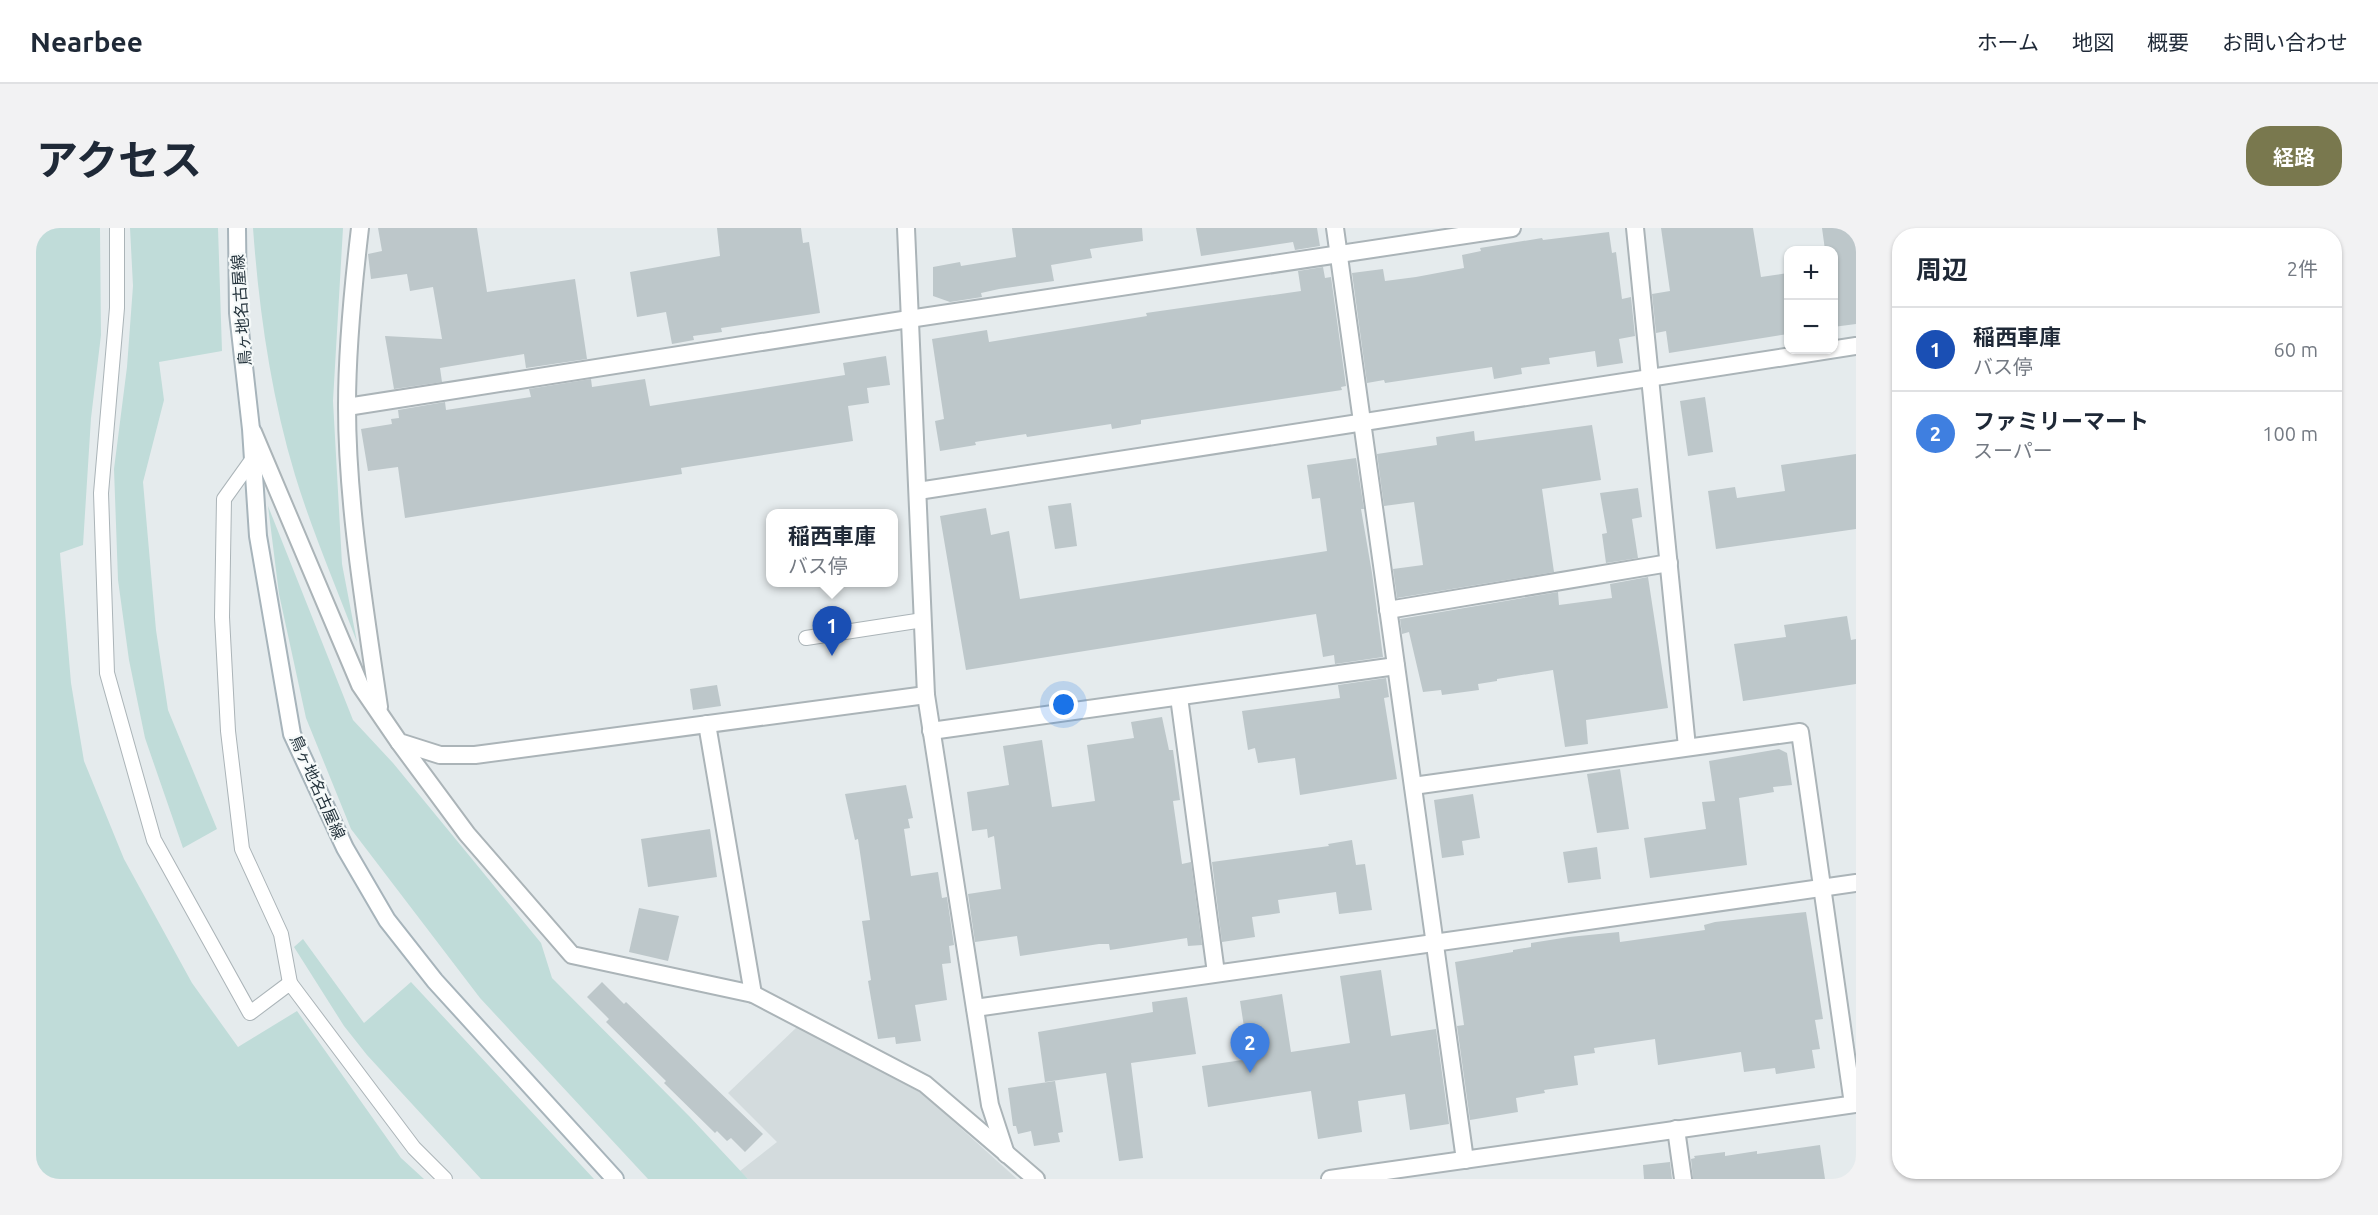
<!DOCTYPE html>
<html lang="ja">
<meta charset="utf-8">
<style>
body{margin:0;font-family:Ubuntu,"Noto Sans JP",sans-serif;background:#f2f2f3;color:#1f2937}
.controls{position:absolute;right:18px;top:18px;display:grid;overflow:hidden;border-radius:12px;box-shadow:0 2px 4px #0004}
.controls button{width:54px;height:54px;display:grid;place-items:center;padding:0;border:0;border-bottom:2px solid #e0e1e3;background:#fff;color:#1f2937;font:30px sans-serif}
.you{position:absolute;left:1028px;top:477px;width:21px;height:21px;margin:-15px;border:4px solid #fff;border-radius:50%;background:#1a73e8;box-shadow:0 0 0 9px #1a73e833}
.badge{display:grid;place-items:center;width:39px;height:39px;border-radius:50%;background:#79784e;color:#fff;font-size:20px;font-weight:700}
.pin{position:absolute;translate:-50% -50px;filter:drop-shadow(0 2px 3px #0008)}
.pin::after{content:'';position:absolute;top:32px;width:21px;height:18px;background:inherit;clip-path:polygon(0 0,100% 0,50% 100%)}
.popup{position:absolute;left:730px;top:281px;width:132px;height:78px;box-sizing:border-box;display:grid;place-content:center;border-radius:12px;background:#fff;filter:drop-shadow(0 2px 4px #0005);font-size:20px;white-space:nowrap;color:#747a83}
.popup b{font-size:22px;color:#1f2937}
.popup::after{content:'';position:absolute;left:50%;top:100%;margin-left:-12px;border:12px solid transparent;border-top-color:#fff}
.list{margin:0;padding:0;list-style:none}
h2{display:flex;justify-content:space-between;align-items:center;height:78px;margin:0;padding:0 24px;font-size:26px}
h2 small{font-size:20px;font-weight:400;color:#747a83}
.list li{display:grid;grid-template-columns:39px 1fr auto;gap:18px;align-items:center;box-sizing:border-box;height:84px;padding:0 24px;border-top:2px solid #e0e1e3}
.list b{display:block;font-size:22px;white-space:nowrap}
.list p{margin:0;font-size:20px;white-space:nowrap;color:#747a83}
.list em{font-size:20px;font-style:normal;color:#747a83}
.map{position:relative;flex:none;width:1820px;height:951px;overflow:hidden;border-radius:24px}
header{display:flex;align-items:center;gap:36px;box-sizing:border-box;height:84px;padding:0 30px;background:#fff;border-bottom:2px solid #e0e1e3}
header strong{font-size:28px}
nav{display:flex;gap:33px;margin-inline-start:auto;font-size:21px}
.intro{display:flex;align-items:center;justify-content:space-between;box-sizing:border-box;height:144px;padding:0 36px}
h1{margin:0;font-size:42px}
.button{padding:15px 27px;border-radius:24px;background:#79784e;color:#fff;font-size:21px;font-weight:700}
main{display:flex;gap:36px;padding:0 36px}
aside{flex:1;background:#fff;border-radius:24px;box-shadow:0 2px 4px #0004}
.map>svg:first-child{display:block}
.built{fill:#d3dbdd}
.green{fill:#c0dcd9}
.building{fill:#bdc7ca}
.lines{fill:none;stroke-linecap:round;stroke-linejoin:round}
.service-casing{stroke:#abb4b8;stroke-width:16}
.minor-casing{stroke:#abb4b8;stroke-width:20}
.tertiary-casing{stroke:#abb4b8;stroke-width:20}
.secondary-casing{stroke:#a7b4bb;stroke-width:20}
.service{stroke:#fff;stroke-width:14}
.minor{stroke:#fff;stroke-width:16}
.tertiary{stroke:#fff;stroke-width:16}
.secondary{stroke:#fff;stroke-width:16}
.labels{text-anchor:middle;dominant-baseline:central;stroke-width:4.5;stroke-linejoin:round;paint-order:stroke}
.street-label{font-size:16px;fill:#25343d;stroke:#f5f9f9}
</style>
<header>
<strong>Nearbee</strong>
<nav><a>ホーム</a><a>地図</a><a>概要</a><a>お問い合わせ</a></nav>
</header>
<div class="intro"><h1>アクセス</h1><a class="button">経路</a></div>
<main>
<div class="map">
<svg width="1820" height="951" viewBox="0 0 1820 951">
<rect width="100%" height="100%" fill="#e5ebed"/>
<!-- built -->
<path class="built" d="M761 799 887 866 981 951H712L704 943 741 914 692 865Z"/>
<!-- green -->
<g class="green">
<path d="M0 0H64L65 107 55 190 47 317 24 325 35 455 48 533 88 631 156 755 202 819 261 783 365 930 388 951H0Z"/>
<path d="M94 0H182L186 123 123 134 128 172 107 254 120 402 132 482 181 601 147 620 109 510 93 432 82 352 78 241 91 139 97 58Z"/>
<path d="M217 0H307L297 173 306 336 321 414C300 358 276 303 259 247 235 167 223 83 217 0Z"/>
<path d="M232 278 317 492 357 535 505 715 516 750 654 889 712 951H612L444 770 315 601 270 490 243 366Z"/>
<path d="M267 711 328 795 375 754 558 951H445L331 827 308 798 258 719Z"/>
</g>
<!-- building -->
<g class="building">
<path d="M342 0H441L451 64 539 51 551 131 490 140 488 126 404 140 406 154 358 161 349 108 406 111 397 59 374 63 371 46 335 51 332 26 346 23Z"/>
<path d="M681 0H765L767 15 773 14 784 85 685 100 686 104 657 108 658 112 636 116 630 84 601 89 594 44 684 28Z"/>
<path d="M976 0H1106L1107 13 1054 21 1056 30 1015 37 1018 53 963 61 945 65 946 69 914 74 897 68V39L924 34 925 38 980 29Z"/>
<path d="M1160 0H1281L1284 18 1259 22 1257 14 1165 28Z"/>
<path d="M1625 0H1717L1725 49 1752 45V106L1633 125 1630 103 1620 105 1616 66 1634 63Z"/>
<path d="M1786 0H1820V96L1797 99V22H1789Z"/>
<path d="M1573 4 1576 25 1580 24 1586 71 1595 69 1599 108 1583 111 1587 135 1561 139 1559 123 1513 130 1514 136 1485 140 1486 146 1458 151 1456 139 1349 155 1348 152 1331 155 1316 45 1347 41 1349 53 1380 49 1428 40 1426 27 1445 23 1444 20 1506 10 1507 12Z"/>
<path d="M1287 39 1289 50 1295 49 1310 158 1305 159 1306 162 1105 192V196L1076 201 1075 196 991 209 990 206 939 214 940 217 904 223 899 193 908 191 896 111 951 102 953 114 1111 88 1110 85 1265 63 1262 43Z"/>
<path d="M850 128 854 157 831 160 833 175 812 178 817 213 645 240 646 246 369 290 362 239 332 243 325 201 356 196 355 191 363 190 362 182 409 174 410 182 495 169 493 161 555 151 556 159 609 151 614 178 809 147 807 135Z"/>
<path d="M1669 169 1677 224 1652 228 1644 173Z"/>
<path d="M1556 197 1565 252 1506 261 1518 344 1361 370 1357 341 1387 337 1378 274 1348 278 1341 226 1401 217 1400 209 1438 203 1439 213Z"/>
<path d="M1820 226V301L1680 321 1672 263 1699 259 1701 270 1749 263 1745 237Z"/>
<path d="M1320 230 1328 281H1325L1336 345 1347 429 1299 436 1298 427 1287 429 1280 386 930 442 904 288 950 280 955 307 973 303 984 371 1291 323 1284 270 1276 271 1271 237Z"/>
<path d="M1602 260 1606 289 1596 291 1602 330 1570 335 1566 306 1571 305 1564 265Z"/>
<path d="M1035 275 1041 318 1019 321 1012 278Z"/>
<path d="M1612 349 1632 480 1550 492 1552 516 1529 519 1517 442 1461 451V453L1442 456 1443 462 1406 467 1405 462 1387 464 1373 404 1366 406 1364 391 1522 364 1523 377 1576 370 1574 356Z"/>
<path d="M1811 388 1815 412 1820 411V456L1707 473 1698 416 1750 409 1748 397Z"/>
<path d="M1350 450 1353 469 1348 470 1361 551 1264 567 1259 530 1222 535 1219 520 1212 522 1206 483 1304 470 1302 457Z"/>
<path d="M681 457 685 478 657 482 654 461Z"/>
<path d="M1126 489 1133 522H1137L1144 572 1137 573 1146 636 1155 634 1166 717 1152 718 1151 710 1074 722 1073 716H1063L984 728 981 708 939 714 932 666 965 661 958 608 952 610 951 601 936 603 931 564 973 557 967 518 1006 512 1016 579 1059 573 1051 517 1098 510 1095 494Z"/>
<path d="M1743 521 1751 525 1756 557 1737 559 1738 564 1703 570 1711 637 1614 650 1608 610 1670 601 1666 574 1679 573 1673 533Z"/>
<path d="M1584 541 1593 601 1561 605 1551 546Z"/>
<path d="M870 557 877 590 872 591 874 600 868 601 875 648 902 644 906 670 911 669 918 717 913 718 915 735 906 736 911 772 879 777 885 813 860 816 859 809 842 811 832 753 835 752 826 693 834 692 822 611 819 612 809 566Z"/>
<path d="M1437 566 1444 610 1426 613 1428 627 1406 630 1398 572Z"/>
<path d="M674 601 681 649 612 659 605 611Z"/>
<path d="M1316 612 1320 637 1329 636 1336 682 1303 686 1300 664 1242 672 1244 685 1216 689 1219 709 1186 714 1176 634 1293 618 1292 616Z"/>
<path d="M1561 619 1565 651 1532 655 1527 624Z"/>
<path d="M603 680 643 688 632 733 593 724Z"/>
<path d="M1770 684 1787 791 1779 792 1784 821 1776 822 1779 840 1740 846 1739 840 1708 844 1705 824 1622 837 1619 811 1558 820 1559 825 1538 828 1542 857 1508 862 1509 865 1480 870 1482 884 1434 892 1421 798 1428 797 1419 734 1477 724V722L1495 719V715L1533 709 1583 704 1584 714 1669 702 1668 697 1679 694Z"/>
<path d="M1345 742 1355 808 1400 801 1413 896 1374 902 1369 866 1322 873 1326 904 1282 911 1275 863 1172 879 1166 838 1213 831 1204 773 1246 766 1255 824 1314 815 1304 748Z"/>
<path d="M566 754 588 776 590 774 727 906 709 924 695 910 691 913 681 903 679 905 628 855 630 853 570 794 573 791 551 769Z"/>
<path d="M1151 769 1160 826 1095 835 1107 930 1083 933 1070 845 1009 854 1002 804 1117 784 1116 774Z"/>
<path d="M1019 853 1027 904 1022 905 1024 914 998 918 995 903 982 906 980 898H977L972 860Z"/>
<path d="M1784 917 1789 951H1657L1655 931 1659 930 1658 928 1689 924V928L1721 923V926Z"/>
<path d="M1634 934 1636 951H1608L1607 937Z"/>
</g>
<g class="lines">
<defs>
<g id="service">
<path d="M81 0V80L65 265 71 445 118 612 214 785 254 755 378 920 409 951"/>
<path d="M218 229 188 271 186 389 192 503 206 621 245 706 254 755"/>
<path d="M770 410 887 392"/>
</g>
<g id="minor">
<path d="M324 0C317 59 311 119 311 178 311 276 329 382 343 479"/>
<path d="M870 0 890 467 954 877 970 926"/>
<path d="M1299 0 1429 932"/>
<path d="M1599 0 1651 519"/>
<path d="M311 179 873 91 1476 0"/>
<path d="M217 204 324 457 363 514 404 527H439L890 467"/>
<path d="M882 263 1820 118"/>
<path d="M1352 382 1633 335"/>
<path d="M1143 469 1180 745"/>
<path d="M671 496 717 766"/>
<path d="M895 503 1360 438"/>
<path d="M363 514 431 606 536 727 717 766 889 856 1000 951"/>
<path d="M1377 558 1764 504 1817 876"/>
<path d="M939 780 1820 655"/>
<path d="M1640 901 1647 951"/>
</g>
<path id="tertiary" d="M1294 951 1820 876"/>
<path id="secondary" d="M201 0 202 85 215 201 222 308 256 506 309 620 351 692 399 753 579 951"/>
</defs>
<!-- service casing -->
<use href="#service" class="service-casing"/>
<!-- minor casing -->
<use href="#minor" class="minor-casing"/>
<!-- tertiary casing -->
<use href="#tertiary" class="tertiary-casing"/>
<!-- secondary casing -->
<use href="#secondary" class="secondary-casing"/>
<!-- service -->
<use href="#service" class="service"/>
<!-- minor -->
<use href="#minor" class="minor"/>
<!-- tertiary -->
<use href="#tertiary" class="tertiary"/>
<!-- secondary -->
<use href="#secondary" class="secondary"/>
</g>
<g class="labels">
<!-- street labels -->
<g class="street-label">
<text transform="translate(205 82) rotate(-94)">鳥ヶ地名古屋線</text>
<text transform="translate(282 559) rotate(66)">鳥ヶ地名古屋線</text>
</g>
</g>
</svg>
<div class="controls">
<button>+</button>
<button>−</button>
</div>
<div class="you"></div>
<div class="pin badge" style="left:796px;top:428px;background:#1a4fb4">1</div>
<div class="popup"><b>稲西車庫</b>バス停</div>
<div class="pin badge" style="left:1214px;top:845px;background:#3f7fe0">2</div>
</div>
<aside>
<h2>周辺<small>2件</small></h2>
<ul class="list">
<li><span class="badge" style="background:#1a4fb4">1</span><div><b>稲西車庫</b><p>バス停</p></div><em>60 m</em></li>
<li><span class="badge" style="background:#3f7fe0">2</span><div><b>ファミリーマート</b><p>スーパー</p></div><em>100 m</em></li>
</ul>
</aside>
</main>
